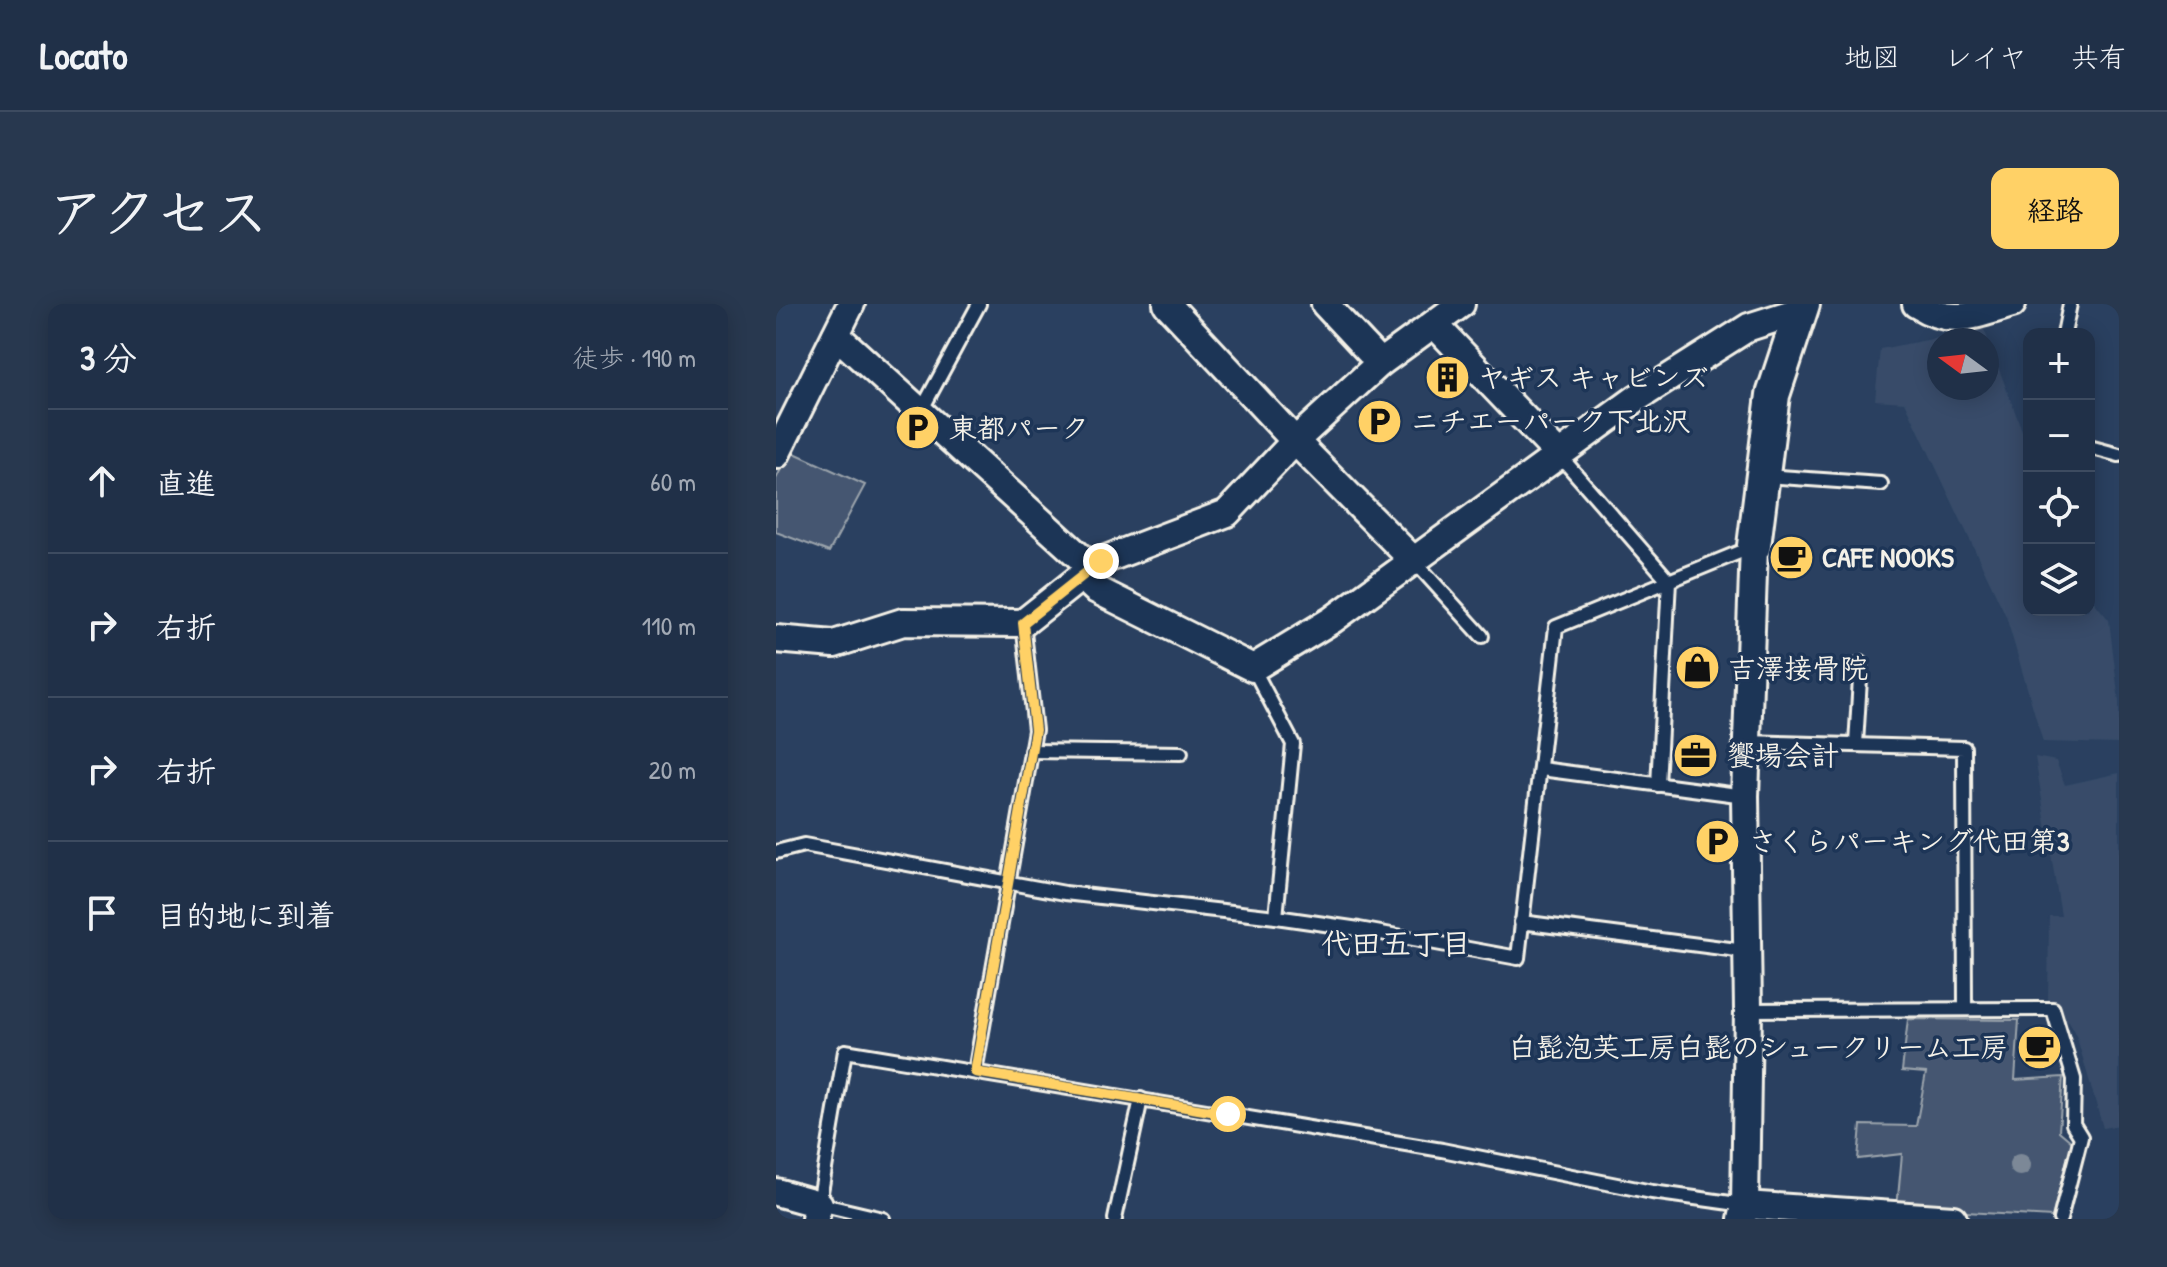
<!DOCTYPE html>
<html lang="ja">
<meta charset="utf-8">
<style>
body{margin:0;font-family:"Patrick Hand","Klee One",sans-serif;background:#28384f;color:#f1f3f6}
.controls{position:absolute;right:24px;top:24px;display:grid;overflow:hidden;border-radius:16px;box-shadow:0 4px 20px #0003}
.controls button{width:72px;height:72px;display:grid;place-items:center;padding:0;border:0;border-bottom:2px solid #3d4b60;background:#203048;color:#f1f3f6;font:40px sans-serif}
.compass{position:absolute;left:1151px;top:24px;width:72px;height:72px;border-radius:50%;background:#203048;box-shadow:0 4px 20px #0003;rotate:285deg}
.stop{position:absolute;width:24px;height:24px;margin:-18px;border:6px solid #ffd166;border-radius:50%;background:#fff}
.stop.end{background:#ffd166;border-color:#fff;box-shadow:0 2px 8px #0008}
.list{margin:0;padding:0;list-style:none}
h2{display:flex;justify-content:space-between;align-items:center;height:104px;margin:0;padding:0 32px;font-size:34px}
h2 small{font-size:26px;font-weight:400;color:#a2a9b4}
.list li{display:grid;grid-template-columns:52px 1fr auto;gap:24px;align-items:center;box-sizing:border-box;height:144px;padding:0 32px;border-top:2px solid #3d4b60}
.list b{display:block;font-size:30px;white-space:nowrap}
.list em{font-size:26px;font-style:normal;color:#a2a9b4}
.icon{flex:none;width:44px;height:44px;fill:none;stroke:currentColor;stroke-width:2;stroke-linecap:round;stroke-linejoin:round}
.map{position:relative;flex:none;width:1343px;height:915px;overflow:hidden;border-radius:16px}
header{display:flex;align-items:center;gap:48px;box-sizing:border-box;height:112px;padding:0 40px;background:#203048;border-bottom:2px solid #3d4b60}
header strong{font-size:38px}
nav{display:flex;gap:44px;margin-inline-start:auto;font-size:28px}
.intro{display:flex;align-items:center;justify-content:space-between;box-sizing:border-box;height:192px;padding:0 48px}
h1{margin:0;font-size:56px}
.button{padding:20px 36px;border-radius:16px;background:#ffd166;color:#111;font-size:28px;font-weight:700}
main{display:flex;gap:48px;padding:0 48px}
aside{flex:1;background:#203048;border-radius:16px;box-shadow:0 4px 20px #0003}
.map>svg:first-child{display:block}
.built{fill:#374c69;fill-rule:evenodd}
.green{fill:#445771;stroke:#9ca4ac;stroke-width:2}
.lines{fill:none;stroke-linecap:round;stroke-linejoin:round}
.service-casing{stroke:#f4f1e8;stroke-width:18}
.minor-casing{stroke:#f4f1e8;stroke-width:32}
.tertiary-casing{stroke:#f4f1e8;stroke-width:38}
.service{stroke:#1d3557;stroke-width:12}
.minor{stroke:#1d3557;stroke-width:26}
.tertiary{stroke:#1d3557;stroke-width:32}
.tree{fill:#7c8897}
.route{stroke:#ffd166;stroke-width:10}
.labels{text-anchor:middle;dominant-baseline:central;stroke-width:7;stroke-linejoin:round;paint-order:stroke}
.poi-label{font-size:28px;font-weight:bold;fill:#f4f1e8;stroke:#1d3557;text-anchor:start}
.neighbourhood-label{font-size:30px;font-weight:bold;fill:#f4f1e8;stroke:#1d3557}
</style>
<header>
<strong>Locato</strong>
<nav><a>地図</a><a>レイヤ</a><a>共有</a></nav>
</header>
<div class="intro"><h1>アクセス</h1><a class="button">経路</a></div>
<main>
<aside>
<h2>3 分<small>徒歩 · 190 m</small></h2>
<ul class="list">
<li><svg class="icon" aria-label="ahead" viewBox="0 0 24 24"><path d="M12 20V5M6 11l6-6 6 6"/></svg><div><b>直進</b></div><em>60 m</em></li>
<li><svg class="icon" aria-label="right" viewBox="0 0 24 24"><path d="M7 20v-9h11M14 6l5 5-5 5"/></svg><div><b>右折</b></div><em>110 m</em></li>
<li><svg class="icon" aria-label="right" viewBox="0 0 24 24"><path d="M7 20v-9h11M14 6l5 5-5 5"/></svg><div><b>右折</b></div><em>20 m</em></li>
<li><svg class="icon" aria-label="arrive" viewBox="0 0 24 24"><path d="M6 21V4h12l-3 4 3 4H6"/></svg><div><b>目的地に到着</b></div></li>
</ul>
</aside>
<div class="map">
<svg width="1343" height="915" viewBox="0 0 1343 915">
<rect width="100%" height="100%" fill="#2a4060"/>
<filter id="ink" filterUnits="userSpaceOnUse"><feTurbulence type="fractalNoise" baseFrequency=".0125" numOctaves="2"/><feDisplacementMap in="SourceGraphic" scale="16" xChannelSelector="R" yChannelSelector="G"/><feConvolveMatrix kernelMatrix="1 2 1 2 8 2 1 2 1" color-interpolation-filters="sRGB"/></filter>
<g filter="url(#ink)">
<!-- built -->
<g class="built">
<path d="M1208 25 1253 145V306H1313V292L1333 316 1343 398V440L1267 438 1230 312 1129 98 1099 96 1104 45ZM1163 36H1211V84H1163Z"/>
<path d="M1259 453 1280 457 1289 481 1343 469V821L1327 824 1301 734 1293 717 1283 715 1280 701 1272 698 1273 612H1285Z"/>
</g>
<!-- green -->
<g class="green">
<path d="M14 147 89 181 53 248 0 228V175Z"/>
<path d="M1132 715 1243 716 1239 776 1287 773 1283 827 1296 838 1276 913 1121 904 1126 850 1082 855 1085 821 1140 822 1150 769 1126 767Z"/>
</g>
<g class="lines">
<defs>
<g id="service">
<path d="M1288 30 1294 0"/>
<path d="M145 107 203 0"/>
<path d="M1313 143 1343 151"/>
<path d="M784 152 893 277 882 481"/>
<path d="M990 172 1105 180"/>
<path d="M639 258 706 332"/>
<path d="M477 364 517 440 500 613"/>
<path d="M970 438 1188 444 1189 704"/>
<path d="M1080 440 1085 359"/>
<path d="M255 447 405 449"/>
<path d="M765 465 969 492"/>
<path d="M0 548 28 541 289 589 500 613 583 625 742 654 780 323 976 243"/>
<path d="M745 618 969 647"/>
<path d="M972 706 1277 705 1298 775 1297 820 1305 833 1284 915"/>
<path d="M199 768 259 426 247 319"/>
<path d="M107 915 43 900 69 747 666 846 876 888 969 901"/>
<path d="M339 915 365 795"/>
</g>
<g id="minor">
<path d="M391 0 519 137 639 258"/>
<path d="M549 0 604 59"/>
<path d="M1140 0C1176 23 1198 11 1236 0"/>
<path d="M658 20 784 152"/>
<path d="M60 31 316 264"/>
<path d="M0 151 75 0"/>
<path d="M306 273 319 285 477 364 556 316 861 94 973 23 1023 7"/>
<path d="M0 335 58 340 127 318 247 319 325 257 451 209 519 137 604 59 685 0"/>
<path d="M0 888 43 900 39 915"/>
<path d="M969 901 1177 915"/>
<path d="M966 915 969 901 972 706 969 492 978 242"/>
</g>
<path id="tertiary" d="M978 242 997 91 1027 0"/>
</defs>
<!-- service casing -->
<use href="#service" class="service-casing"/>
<!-- minor casing -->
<use href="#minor" class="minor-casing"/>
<!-- tertiary casing -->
<use href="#tertiary" class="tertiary-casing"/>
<!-- service -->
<use href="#service" class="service"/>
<!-- minor -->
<use href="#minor" class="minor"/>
<!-- tertiary -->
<use href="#tertiary" class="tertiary"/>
</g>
<!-- trees -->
<circle class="tree" cx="1244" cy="861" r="11"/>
</g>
<g class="lines" filter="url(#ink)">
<!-- route -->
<path class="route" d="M325 257 247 319 259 426 199 768 452 810"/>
</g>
<!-- icons -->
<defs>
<symbol id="building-disc" viewBox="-11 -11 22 22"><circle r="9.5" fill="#ffd166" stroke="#1d3557"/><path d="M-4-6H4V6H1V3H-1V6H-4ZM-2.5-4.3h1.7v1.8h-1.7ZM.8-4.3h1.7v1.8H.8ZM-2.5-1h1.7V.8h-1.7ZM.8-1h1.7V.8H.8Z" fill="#111"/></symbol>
<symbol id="parking-disc" viewBox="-11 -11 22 22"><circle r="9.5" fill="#ffd166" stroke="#1d3557"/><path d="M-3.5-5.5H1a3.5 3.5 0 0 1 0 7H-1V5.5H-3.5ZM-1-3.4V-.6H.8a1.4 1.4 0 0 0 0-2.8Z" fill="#111"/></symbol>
<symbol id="cafe-disc" viewBox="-11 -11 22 22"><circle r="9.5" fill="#ffd166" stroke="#1d3557"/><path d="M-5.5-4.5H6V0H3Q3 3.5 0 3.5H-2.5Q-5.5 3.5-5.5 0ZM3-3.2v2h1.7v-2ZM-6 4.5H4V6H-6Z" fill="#111"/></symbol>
<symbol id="shop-disc" viewBox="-11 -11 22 22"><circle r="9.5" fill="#ffd166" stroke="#1d3557"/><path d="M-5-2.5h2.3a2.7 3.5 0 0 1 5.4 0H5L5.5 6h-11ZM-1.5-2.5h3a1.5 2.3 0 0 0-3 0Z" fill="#111"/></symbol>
<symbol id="office-disc" viewBox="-11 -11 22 22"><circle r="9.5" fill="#ffd166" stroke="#1d3557"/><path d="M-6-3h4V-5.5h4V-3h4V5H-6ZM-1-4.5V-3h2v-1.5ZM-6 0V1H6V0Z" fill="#111"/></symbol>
</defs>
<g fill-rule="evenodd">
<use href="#building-disc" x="646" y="48" width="51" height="51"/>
<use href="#parking-disc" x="578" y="92" width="51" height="51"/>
<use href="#parking-disc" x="116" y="98" width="51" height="51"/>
<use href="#cafe-disc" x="990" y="228" width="51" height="51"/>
<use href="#shop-disc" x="896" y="338" width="51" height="51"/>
<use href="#office-disc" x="894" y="426" width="51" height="51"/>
<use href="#parking-disc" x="916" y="512" width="51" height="51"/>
<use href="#cafe-disc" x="1238" y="718" width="51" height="51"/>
</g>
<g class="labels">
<!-- poi labels -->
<g class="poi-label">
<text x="702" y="73">ヤギス キャビンズ</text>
<text x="635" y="117">ニチエーパーク下北沢</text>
<text x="173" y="124">東都パーク</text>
<text x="1046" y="253">CAFE NOOKS</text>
<text x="952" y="364">吉澤接骨院</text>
<text x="951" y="451">饗場会計</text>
<text x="973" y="537">さくらパーキング代田第3</text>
<text x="1232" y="743" text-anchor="end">白髭泡芙工房白髭のシュークリーム工房</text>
</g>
<!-- neighbourhood labels -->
<g class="neighbourhood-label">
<text x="620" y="639">代田五丁目</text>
</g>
</g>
</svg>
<div class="controls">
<button>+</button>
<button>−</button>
<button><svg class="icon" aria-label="locate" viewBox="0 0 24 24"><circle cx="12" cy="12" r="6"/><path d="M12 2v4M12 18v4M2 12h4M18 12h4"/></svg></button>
<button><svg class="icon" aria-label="layers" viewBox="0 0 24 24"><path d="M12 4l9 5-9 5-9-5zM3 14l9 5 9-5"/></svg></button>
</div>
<svg class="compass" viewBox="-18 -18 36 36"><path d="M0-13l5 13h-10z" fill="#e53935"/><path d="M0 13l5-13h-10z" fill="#a2a9b4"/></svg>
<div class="stop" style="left:452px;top:810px"></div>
<div class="stop end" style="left:325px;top:257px"></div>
</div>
</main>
